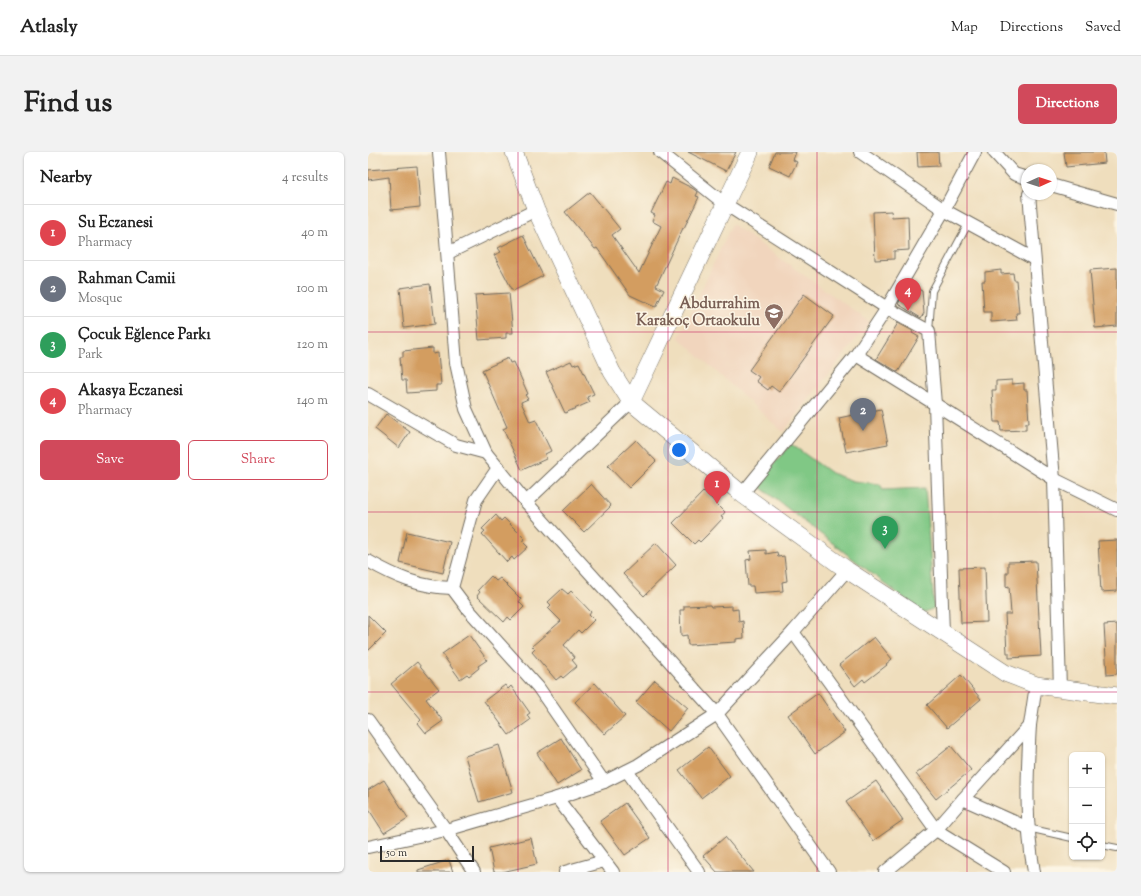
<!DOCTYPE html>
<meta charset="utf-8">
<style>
body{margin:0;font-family:"Sorts Mill Goudy",serif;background:#f2f2f2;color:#222}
.controls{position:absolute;right:12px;bottom:12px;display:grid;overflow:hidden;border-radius:6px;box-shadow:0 1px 3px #0004}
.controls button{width:36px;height:36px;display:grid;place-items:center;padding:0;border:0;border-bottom:1px solid #e0e0e0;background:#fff;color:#222;font:20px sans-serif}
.compass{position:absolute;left:653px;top:12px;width:36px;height:36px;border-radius:50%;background:#fff;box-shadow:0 1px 3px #0004;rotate:87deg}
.scale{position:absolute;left:12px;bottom:10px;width:94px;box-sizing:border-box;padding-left:4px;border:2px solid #2b2b2b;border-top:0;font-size:11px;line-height:14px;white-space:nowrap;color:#2b2b2b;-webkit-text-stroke:3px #fcf5e5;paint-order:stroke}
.you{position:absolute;left:311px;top:298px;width:14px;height:14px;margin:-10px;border:3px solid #fff;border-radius:50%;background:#1a73e8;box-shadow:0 0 0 6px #1a73e833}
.badge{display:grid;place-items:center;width:26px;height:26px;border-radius:50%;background:#d1495b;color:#fff;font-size:13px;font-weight:700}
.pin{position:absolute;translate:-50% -33px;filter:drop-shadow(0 1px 2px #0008)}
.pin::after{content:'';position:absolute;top:21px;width:14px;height:12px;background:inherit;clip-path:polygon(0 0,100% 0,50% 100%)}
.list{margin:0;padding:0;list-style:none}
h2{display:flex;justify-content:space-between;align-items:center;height:52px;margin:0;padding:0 16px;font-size:17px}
h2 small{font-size:13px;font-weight:400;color:#767676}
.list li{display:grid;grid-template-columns:26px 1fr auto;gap:12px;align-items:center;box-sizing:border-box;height:56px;padding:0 16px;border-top:1px solid #e0e0e0}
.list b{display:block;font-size:15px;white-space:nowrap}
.list p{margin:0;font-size:13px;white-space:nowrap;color:#767676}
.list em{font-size:13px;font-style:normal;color:#767676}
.actions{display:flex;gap:8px;padding:12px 16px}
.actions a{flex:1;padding:9px 0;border:1px solid #d1495b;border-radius:6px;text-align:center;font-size:14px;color:#d1495b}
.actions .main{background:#d1495b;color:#fff}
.icon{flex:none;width:22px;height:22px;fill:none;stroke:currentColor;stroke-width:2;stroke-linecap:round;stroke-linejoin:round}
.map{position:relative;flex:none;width:749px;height:720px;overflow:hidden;border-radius:6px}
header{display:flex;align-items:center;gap:24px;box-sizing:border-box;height:56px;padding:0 20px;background:#fff;border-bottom:1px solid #e0e0e0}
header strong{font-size:19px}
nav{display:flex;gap:22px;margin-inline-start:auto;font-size:14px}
.intro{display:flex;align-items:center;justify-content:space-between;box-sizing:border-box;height:96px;padding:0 24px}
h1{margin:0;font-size:28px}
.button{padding:10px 18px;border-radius:6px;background:#d1495b;color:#fff;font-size:14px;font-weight:700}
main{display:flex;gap:24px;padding:0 24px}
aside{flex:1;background:#fff;border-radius:6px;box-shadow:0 1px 3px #0004}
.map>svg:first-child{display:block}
.built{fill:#f1d5bd}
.green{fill:#80c885;stroke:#567a58}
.building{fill:#d39d61}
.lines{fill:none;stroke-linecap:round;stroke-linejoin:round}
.lane-casing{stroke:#706a5e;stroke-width:8}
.street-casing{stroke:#706a5e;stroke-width:14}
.secondary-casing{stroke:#706a5e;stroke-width:18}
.lane{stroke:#fff;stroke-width:6}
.street{stroke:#fff;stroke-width:12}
.secondary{stroke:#fff;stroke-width:17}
.grid{fill:none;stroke:#c2185b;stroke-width:1;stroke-opacity:0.55}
.labels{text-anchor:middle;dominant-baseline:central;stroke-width:3;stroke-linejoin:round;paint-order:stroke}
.education-label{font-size:15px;font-weight:bold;fill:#785e54;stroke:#fcf5e5;text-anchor:end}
</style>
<header>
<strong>Atlasly</strong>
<nav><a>Map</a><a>Directions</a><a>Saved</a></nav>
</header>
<div class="intro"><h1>Find us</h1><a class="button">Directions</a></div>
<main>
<aside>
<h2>Nearby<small>4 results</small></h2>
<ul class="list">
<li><span class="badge" style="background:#e0444e">1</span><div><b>Su Eczanesi</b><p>Pharmacy</p></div><em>40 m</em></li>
<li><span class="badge" style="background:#6b7280">2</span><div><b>Rahman Camii</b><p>Mosque</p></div><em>100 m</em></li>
<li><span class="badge" style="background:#2e9e5b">3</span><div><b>Çocuk Eğlence Parkı</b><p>Park</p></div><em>120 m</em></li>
<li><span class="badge" style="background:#e0444e">4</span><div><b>Akasya Eczanesi</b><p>Pharmacy</p></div><em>140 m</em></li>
</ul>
<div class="actions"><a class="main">Save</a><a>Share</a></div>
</aside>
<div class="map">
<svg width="749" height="720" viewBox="0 0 749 720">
<rect width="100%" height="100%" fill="#fcf5e5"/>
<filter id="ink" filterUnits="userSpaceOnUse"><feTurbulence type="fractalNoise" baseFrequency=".025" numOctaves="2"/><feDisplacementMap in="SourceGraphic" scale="8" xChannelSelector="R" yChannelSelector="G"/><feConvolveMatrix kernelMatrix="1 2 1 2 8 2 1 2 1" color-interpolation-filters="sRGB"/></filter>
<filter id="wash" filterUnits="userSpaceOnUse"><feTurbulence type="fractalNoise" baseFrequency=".012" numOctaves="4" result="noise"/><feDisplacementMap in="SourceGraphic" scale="16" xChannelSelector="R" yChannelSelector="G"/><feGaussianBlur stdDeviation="0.9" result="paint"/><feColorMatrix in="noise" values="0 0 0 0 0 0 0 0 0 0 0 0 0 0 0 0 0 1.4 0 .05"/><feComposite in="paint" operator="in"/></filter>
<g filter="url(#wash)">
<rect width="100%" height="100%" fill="#efdebd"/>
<!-- built -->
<path class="built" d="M364 72 502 170 415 280 311 186Z"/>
<!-- green -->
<path class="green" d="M423 292 463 321 485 329 512 332 515 338 557 336 566 456 555 461 388 332Z"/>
<g id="blocks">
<!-- building -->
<g class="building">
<path d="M320 0H368L358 19Z"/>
<path d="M407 0H428L425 8 429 10 422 24 401 14Z"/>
<path d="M549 0H570L571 14 550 15Z"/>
<path d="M696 0H736L737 11 698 15Z"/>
<path d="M49 14 52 55 23 58 21 25 0 28V18Z"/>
<path d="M304 26 324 36 330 40 328 44 331 45 316 76H315L288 134 296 138 288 155 262 143 229 96 227 97 197 60 222 40 252 77 244 83 271 121 293 74 284 69 287 63 283 61 298 30 302 32Z"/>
<path d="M523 59 524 65 540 64 541 98 526 99V107L507 108 505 60Z"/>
<path d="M155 83 175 124 145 139 126 103 133 100 130 96Z"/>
<path d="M749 116V174L727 176 722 118Z"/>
<path d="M633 118V122L645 121 646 128H648L651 161H648L649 168 623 170V160H616L614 129H617V120Z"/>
<path d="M62 132 67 172 36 176 32 136Z"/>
<path d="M541 132 554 139 556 161 553 166 530 152Z"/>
<path d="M141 141 145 181H138V186L111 188 107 143Z"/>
<path d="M436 142 466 164 411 240 403 234 400 238 388 229 391 225 381 218Z"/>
<path d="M530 171 545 179 544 181 551 185 530 220 508 207Z"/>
<path d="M65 196V202L70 201 73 233H68V239L39 241 38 228H34L32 205H35V199Z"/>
<path d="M140 206 142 211 146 210 160 242 157 243 160 247 153 250 162 270 168 268 183 299 177 302 178 307 154 318 135 277 139 275 114 218Z"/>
<path d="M203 209 205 213 211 211 226 242 219 245 222 250 197 261 178 220Z"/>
<path d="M644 228V232L656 231V238H659L661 271H658V278L633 279 632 270H626L624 238H628V229Z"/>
<path d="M513 257 520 292 478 300 471 266Z"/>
<path d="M18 262 42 280 31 296 7 277Z"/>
<path d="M268 288 288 309 261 336 240 314Z"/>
<path d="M223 332 243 354 216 380 195 359Z"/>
<path d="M336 339 357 360 353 365 355 366 340 382 332 390 330 388 326 392 305 371Z"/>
<path d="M128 363 133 369 136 366 157 387 154 389 160 395 146 408 144 405 139 410 114 382 117 379 114 377Z"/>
<path d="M39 380 82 390 75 421 32 411Z"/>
<path d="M749 388V439L733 440 730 389Z"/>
<path d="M288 391 308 413 276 444 255 422Z"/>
<path d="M398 398V402L409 400 410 405 416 404 419 429 414 430 415 439 386 441 385 434H380L378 408 383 407 382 399Z"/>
<path d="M668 409 673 504 641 506V501H639L637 462H643L641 434 638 435V421H640V410Z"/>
<path d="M617 415 619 470 593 471 591 416Z"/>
<path d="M123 424 128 429 132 426 153 447 151 450 156 455 143 468 140 465 136 470 109 444 112 440 110 438Z"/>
<path d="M194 437 200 442 203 439 223 460 221 463 226 468 213 481 210 478 196 493 207 506 204 508 209 514 195 526 193 524 188 528 164 500 167 497 164 494 193 469 180 456 183 453 180 450Z"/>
<path d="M342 453 343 455 364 454V458L370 457 371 470 375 469 376 486 368 487V490L320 493 319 483 313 484 312 458H316V454Z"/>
<path d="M0 463 18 481 0 499Z"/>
<path d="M749 472V522L739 523 736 473Z"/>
<path d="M101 483 119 508 110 514 111 516 101 524 99 522 92 527 74 502Z"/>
<path d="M506 485 524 507 518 512 519 513 497 530 495 527 487 534 471 513Z"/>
<path d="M49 510 71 537 58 547 75 569 58 581 50 571 53 568 23 532Z"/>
<path d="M593 523 613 547 579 576 559 553Z"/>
<path d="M287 528 320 556 301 579 268 550Z"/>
<path d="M227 531 257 564 237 582 207 550Z"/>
<path d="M137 533 140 537 143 534 162 561 159 563 162 568 141 583 116 549Z"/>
<path d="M450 541 477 580 447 602 420 563Z"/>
<path d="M193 586 213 618 189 633 169 601Z"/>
<path d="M131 593 145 640 111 650 97 604Z"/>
<path d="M583 594 603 618 568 647 548 622Z"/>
<path d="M340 595 362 624 333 646 311 618Z"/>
<path d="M16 628 40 666 16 681 0 656V638Z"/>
<path d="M508 629 535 668 505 689 478 650Z"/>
<path d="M257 651 282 686 257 703 232 669Z"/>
<path d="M357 685 386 720H349L335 704Z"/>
<path d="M163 686 169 712 134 720H126L121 696Z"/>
<path d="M81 708 85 720H50V718Z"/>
</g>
</g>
</g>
<g filter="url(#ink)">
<use href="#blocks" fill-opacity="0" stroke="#706a5e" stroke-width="1"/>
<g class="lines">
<defs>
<g id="lane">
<path d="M561 179 564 139 600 72"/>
<path d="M660 676 704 686"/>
<path d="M734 693 749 696"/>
</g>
<g id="street">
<path d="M71 0 88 211 98 257 118 301 158 350 349 562 270 613 236 630 189 646 78 678 106 720"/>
<path d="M292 0 357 52 519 156 561 179 567 252 575 481"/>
<path d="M492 0 576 58 666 107"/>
<path d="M626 0 646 22 659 26"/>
<path d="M683 33 749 52"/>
<path d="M661 42 686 327 692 537"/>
<path d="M80 101 168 58"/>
<path d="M488 203 567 252 686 327 749 358"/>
<path d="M0 242 88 293 118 301"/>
<path d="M130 316 108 348 84 436 99 456 170 535 236 630"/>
<path d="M374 342 488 203 519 156 576 58 607 0"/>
<path d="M158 350 263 250"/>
<path d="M0 409C28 425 51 435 84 436"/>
<path d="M425 480 568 678 636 720"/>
<path d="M0 568 78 678 0 695"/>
<path d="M662 573C659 623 657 671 666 720"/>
<path d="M259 619 331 720"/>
<path d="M189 646 245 720"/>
<path d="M595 647 660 676"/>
<path d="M197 720 236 709"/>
<path d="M461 720 349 562 425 480 479 418"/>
<path d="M517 720 568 678 595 647 662 573 668 533"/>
</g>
<g id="secondary">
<path d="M146 0 168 58 244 220 263 250"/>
<path d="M382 0 263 250 374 342 479 418 637 521 668 533 749 544"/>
</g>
</defs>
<!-- lane casing -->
<use href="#lane" class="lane-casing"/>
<!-- street casing -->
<use href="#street" class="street-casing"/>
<!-- secondary casing -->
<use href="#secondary" class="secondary-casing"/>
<!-- lane -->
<use href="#lane" class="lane"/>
<!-- street -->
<use href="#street" class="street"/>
<!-- secondary -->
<use href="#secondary" class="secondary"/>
</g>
</g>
<!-- grid -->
<path class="grid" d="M150 0V720M300 0V720M449 0V720M599 0V720M0 180H749M0 360H749M0 540H749"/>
<!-- icons -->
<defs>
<symbol id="school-pin" viewBox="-11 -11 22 30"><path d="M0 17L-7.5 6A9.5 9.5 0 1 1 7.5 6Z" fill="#8d6e63" stroke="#fcf5e5"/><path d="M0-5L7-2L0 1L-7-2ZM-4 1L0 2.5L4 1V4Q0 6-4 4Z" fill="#fff"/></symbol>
</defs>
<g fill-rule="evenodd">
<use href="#school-pin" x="395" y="150" width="22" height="30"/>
</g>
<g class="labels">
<!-- education labels -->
<g class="education-label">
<text x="392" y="152">Abdurrahim<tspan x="392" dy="17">Karakoç Ortaokulu</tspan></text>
</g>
</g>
</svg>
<div class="controls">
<button>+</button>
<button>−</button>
<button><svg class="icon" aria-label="locate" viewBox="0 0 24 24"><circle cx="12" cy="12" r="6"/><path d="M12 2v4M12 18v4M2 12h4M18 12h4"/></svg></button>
</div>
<svg class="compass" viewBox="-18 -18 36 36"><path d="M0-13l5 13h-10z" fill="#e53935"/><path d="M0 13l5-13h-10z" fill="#767676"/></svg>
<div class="scale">50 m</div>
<div class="you"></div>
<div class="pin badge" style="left:349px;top:352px;background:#e0444e">1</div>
<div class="pin badge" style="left:495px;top:279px;background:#6b7280">2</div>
<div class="pin badge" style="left:517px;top:397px;background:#2e9e5b">3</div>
<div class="pin badge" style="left:540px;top:159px;background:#e0444e">4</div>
</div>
</main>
